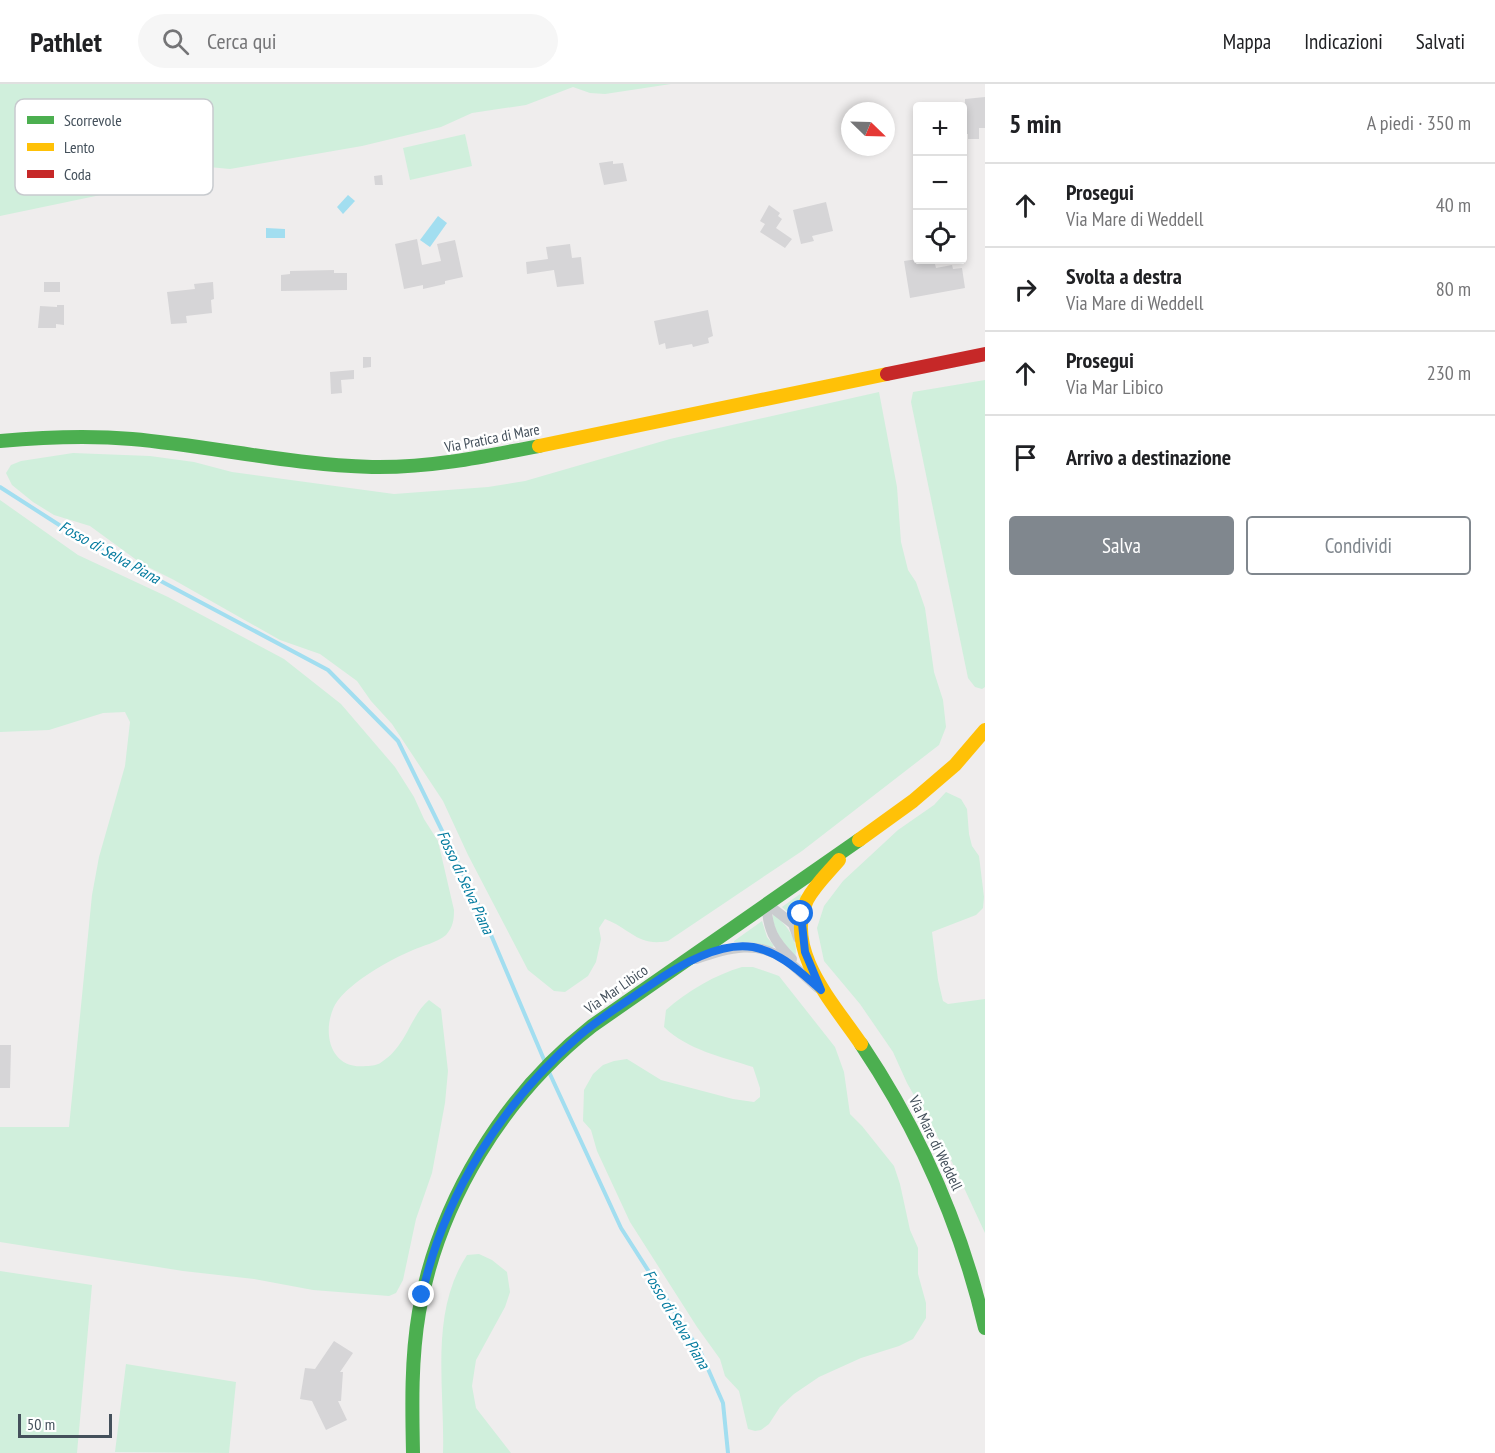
<!DOCTYPE html>
<html lang="it">
<meta charset="utf-8">
<style>
body{margin:0;font-family:"PT Sans Narrow",sans-serif;background:#f6f6f6;color:#202124}
.controls{position:absolute;right:18px;top:18px;display:grid;overflow:hidden;border-radius:6px;box-shadow:0 3px 9px #0003}
.controls button{width:54px;height:54px;display:grid;place-items:center;padding:0;border:0;border-bottom:2px solid #e0e0e0;background:#fff;color:#202124;font:30px sans-serif}
.compass{position:absolute;left:841px;top:18px;width:54px;height:54px;border-radius:50%;background:#fff;box-shadow:0 3px 9px #0003;rotate:113deg}
.scale{position:absolute;left:18px;bottom:15px;width:94px;box-sizing:border-box;padding-left:6px;border:3px solid #44505b;border-top:0;font-size:16px;line-height:21px;white-space:nowrap;color:#44505b;-webkit-text-stroke:4px #fff;paint-order:stroke}
.stop{position:absolute;width:18px;height:18px;margin:-14px;border:4px solid #1a73e8;border-radius:50%;background:#fff}
.stop.end{background:#1a73e8;border-color:#fff;box-shadow:0 2px 6px #0008}
.list{margin:0;padding:0;list-style:none}
h2{display:flex;justify-content:space-between;align-items:center;height:78px;margin:0;padding:0 24px;font-size:26px}
h2 small{font-size:20px;font-weight:400;color:#757577}
.list li{display:grid;grid-template-columns:39px 1fr auto;gap:18px;align-items:center;box-sizing:border-box;height:84px;padding:0 24px;border-top:2px solid #e0e0e0}
.list b{display:block;font-size:22px;white-space:nowrap}
.list p{margin:0;font-size:20px;white-space:nowrap;color:#757577}
.list em{font-size:20px;font-style:normal;color:#757577}
.actions{display:flex;gap:12px;padding:18px 24px}
.actions a{flex:1;padding:14px 0;border:2px solid #80878e;border-radius:6px;text-align:center;font-size:21px;color:#80878e}
.actions .main{background:#80878e;color:#fff}
.icon{flex:none;width:33px;height:33px;fill:none;stroke:currentColor;stroke-width:2;stroke-linecap:round;stroke-linejoin:round}
.map{position:relative;flex:none;width:985px;height:1369px;overflow:hidden}
header{display:flex;align-items:center;gap:36px;box-sizing:border-box;height:84px;padding:0 30px;background:#fff;border-bottom:2px solid #e0e0e0}
header strong{font-size:28px}
nav{display:flex;gap:33px;margin-inline-start:auto;font-size:21px}
.search{width:420px;height:54px;background:#f6f6f6;display:flex;align-items:center;gap:15px;box-sizing:border-box;padding:0 21px;border-radius:33px;color:#757577;font-size:22px}
main{display:flex}
aside{flex:1;background:#fff}
.map>svg:first-child{display:block}
.green{fill:#d0efdc}
.water{fill:#a2def0}
.lines{fill:none;stroke-linecap:round;stroke-linejoin:round}
.stream{stroke:#a2def0;stroke-width:4}
.building{fill:#d6d5d7}
.street{stroke:#cacccf;stroke-width:10}
.fast{stroke:#4caf50;stroke-width:14}
.slow{stroke:#ffc107;stroke-width:14}
.jam{stroke:#c62828;stroke-width:14}
.route{stroke:#1a73e8;stroke-width:8}
.labels{text-anchor:middle;dominant-baseline:central;stroke-width:5;stroke-linejoin:round;paint-order:stroke}
.street-label{font-size:15px;fill:#44505b;stroke:#fff}
.water-label{font-size:16px;font-style:italic;fill:#047b9f;stroke:#fff}
.key{fill:#fff;stroke:#c7cace;stroke-width:1.5}
.key-label{font-size:16px;fill:#44505b}
</style>
<header>
<strong>Pathlet</strong>
<div class="search"><svg class="icon" aria-label="search" viewBox="0 0 24 24"><circle cx="10" cy="10" r="6"/><path d="M15 15l6 6"/></svg>Cerca qui</div>
<nav><a>Mappa</a><a>Indicazioni</a><a>Salvati</a></nav>
</header>
<main>
<div class="map">
<svg width="985" height="1369" viewBox="0 0 985 1369">
<rect width="100%" height="100%" fill="#efeded"/>
<!-- green -->
<g class="green">
<path d="M0 0H671L605 10 590 9 573 3 526 21 472 29 441 43 362 62 230 85 209 83 190 84 177 86 166 95 134 104 0 132Z"/>
<path d="M465 50 472 82 410 96 403 64Z"/>
<path d="M985 296V603L982 605 975 603 968 594 911 318 913 308Z"/>
<path d="M879 308 897 403 901 458 908 486 916 498 925 524 934 588 943 616 946 643 939 661 802 767 668 857C638 863 631 845 605 835L599 844 601 855 596 878 588 892 565 908 554 907 528 886 468 771 443 717 392 640 371 617 357 597 320 570 280 556 174 496 142 480 90 442 54 431 33 418 12 401 6 389 11 381 21 377 73 369 150 372 194 378 232 388 394 410 488 403 525 397 670 355Z"/>
<path d="M0 416 78 471 168 513 284 575 341 620 395 683 414 713 424 735 438 757 454 826C454 836 453 843 446 851 438 858 422 862 413 866 391 875 342 902 333 925 322 952 332 986 366 982 372 982 379 981 383 977 407 961 410 932 429 916L441 925 448 987 445 1019 432 1089 416 1135 403 1196 396 1209 389 1212 313 1206 254 1195 183 1187 0 1158V1043H69L92 811 99 773 125 682 130 638 125 628 103 629 49 646 0 648Z"/>
<path d="M946 708 961 715 967 725 969 750 972 762 979 772 984 813 983 824 976 831 932 848 938 896 943 917 948 920 985 915V1149L952 1078 907 999 893 968 860 920 824 877 817 844 824 822 843 797 898 746 934 721Z"/>
<path d="M800 810 802 812 793 833 782 823Z"/>
<path d="M773 830C786 839 800 858 795 874 786 862 771 845 773 830Z"/>
<path d="M762 837 767 853 774 862 771 864 750 858H734V857Z"/>
<path d="M742 883H753L779 892 835 963 844 988 850 1030 862 1042 894 1082 900 1100 910 1146 918 1164V1190L926 1219V1234L913 1255 899 1262 861 1274 819 1293 794 1310 780 1323 769 1340 761 1346 755 1347 748 1345 739 1307 725 1292 720 1275 697 1243 630 1138 597 1067 591 1046 583 1037 584 1006 593 990 603 981 614 977 627 975 661 996 733 1015 754 1018 760 1013V1004L753 983C722 973 688 966 664 943L666 926C687 907 715 891 742 883Z"/>
<path d="M479 1170 492 1176 507 1188 510 1208 505 1223 476 1276 472 1302 476 1324 511 1369H443C445 1304 429 1229 467 1171Z"/>
<path d="M0 1187 92 1201 77 1369H0Z"/>
<path d="M126 1280 236 1298 229 1369 115 1368Z"/>
</g>
<!-- water -->
<g class="water">
<path d="M348 111 355 117 343 130 337 123Z"/>
<path d="M438 132 447 139 430 163 420 156Z"/>
<path d="M266 144 285 145V154H266Z"/>
</g>
<g class="lines">
<!-- stream -->
<g class="stream">
<path d="M0 403 78 453 328 586 398 657 477 818 545 978"/>
<path d="M549 988 621 1144 701 1269 723 1319 728 1369"/>
</g>
</g>
<!-- building -->
<g class="building">
<path d="M985 13V44H979V55H968V50H962V21H965V15Z"/>
<path d="M613 77V80L623 79 627 97 604 101 599 79Z"/>
<path d="M382 91 383 101H375L374 92Z"/>
<path d="M826 118 833 147 812 152 814 157 801 160 793 126Z"/>
<path d="M769 121 780 129 778 132 782 135 776 144 792 155 785 164 760 148 765 140 760 137Z"/>
<path d="M417 155 422 181 441 177 437 160 455 156 463 193 445 197V200L423 205V201L404 205 395 160Z"/>
<path d="M570 160 572 174 581 173 584 200 557 203 554 186 527 190 526 178 548 175 546 163Z"/>
<path d="M918 175 934 176 936 184 952 181 953 185 962 184 965 204 910 214 904 177Z"/>
<path d="M334 186V189H347V206L281 207V191L290 190V187Z"/>
<rect x="44" y="198" width="16" height="10"/>
<path d="M213 198 214 215 211 216 212 229 186 232 187 239 171 240 167 208 195 205 194 200Z"/>
<path d="M57 221H64V241L56 240V244H38L40 222 57 223Z"/>
<path d="M708 226 713 252 708 254 709 259 693 263 692 260 666 265 665 259 659 261 654 237Z"/>
<path d="M363 273H371V283L363 284Z"/>
<path d="M354 286V295L341 296 342 309 331 310 330 288Z"/>
<path d="M0 961H11L10 1004H0Z"/>
<path d="M334 1257 353 1269 340 1288H343L341 1317H338L347 1336 326 1346 312 1317 300 1315 305 1284 315 1285Z"/>
</g>
<g class="lines">
<!-- street -->
<g class="street">
<path d="M766 819C768 846 773 856 792 875"/>
<path d="M766 819 793 840 798 854"/>
<path d="M696 875C729 864 759 854 790 879 800 887 809 896 818 904"/>
</g>
<!-- fast -->
<g class="fast">
<path d="M0 357C44 353 87 351 132 355 212 362 291 381 372 383 429 384 483 373 539 362"/>
<path d="M861 960C920 1048 961 1141 985 1244"/>
<path d="M413 1369C412 1322 411 1275 419 1228 439 1117 503 1012 592 942L859 756"/>
</g>
<!-- slow -->
<g class="slow">
<path d="M539 362 887 290"/>
<path d="M859 756 913 717 955 681 985 646"/>
<path d="M839 776C828 789 815 801 807 816 783 867 835 921 861 960"/>
</g>
<!-- jam -->
<path class="jam" d="M887 290 985 270"/>
</g>
<g class="lines">
<!-- route -->
<path class="route" d="M422 1211C444 1111 502 1019 579 952 601 933 626 918 649 902 676 883 718 857 753 863 782 869 800 888 821 906L805 868 801 830"/>
</g>
<g class="labels">
<!-- street labels -->
<g class="street-label">
<text transform="translate(492 354) rotate(-11)">Via Pratica di Mare</text>
<text transform="translate(616 905) rotate(-35)">Via Mar Libico</text>
<text transform="translate(936 1059) rotate(64)">Via Mare di Weddell</text>
</g>
<!-- water labels -->
<g class="water-label">
<text transform="translate(110 468) rotate(29)">Fosso di Selva Piana</text>
<text transform="translate(466 798) rotate(65)">Fosso di Selva Piana</text>
<text transform="translate(677 1235) rotate(59)">Fosso di Selva Piana</text>
</g>
</g>
<!-- legend -->
<rect x="15" y="15" width="198" height="96" rx="9" class="key"/>
<rect x="27" y="32" width="27" height="8" fill="#4caf50"/>
<rect x="27" y="59" width="27" height="8" fill="#ffc107"/>
<rect x="27" y="86" width="27" height="8" fill="#c62828"/>
<g class="key-label">
<text x="64" y="42">Scorrevole</text>
<text x="64" y="69">Lento</text>
<text x="64" y="96">Coda</text>
</g>
</svg>
<div class="controls">
<button>+</button>
<button>−</button>
<button><svg class="icon" aria-label="locate" viewBox="0 0 24 24"><circle cx="12" cy="12" r="6"/><path d="M12 2v4M12 18v4M2 12h4M18 12h4"/></svg></button>
</div>
<svg class="compass" viewBox="-18 -18 36 36"><path d="M0-13l5 13h-10z" fill="#e53935"/><path d="M0 13l5-13h-10z" fill="#757577"/></svg>
<div class="scale">50 m</div>
<div class="stop" style="left:801px;top:830px"></div>
<div class="stop end" style="left:422px;top:1211px"></div>
</div>
<aside>
<h2>5 min<small>A piedi · 350 m</small></h2>
<ul class="list">
<li><svg class="icon" aria-label="ahead" viewBox="0 0 24 24"><path d="M12 20V5M6 11l6-6 6 6"/></svg><div><b>Prosegui</b><p>Via Mare di Weddell</p></div><em>40 m</em></li>
<li><svg class="icon" aria-label="right" viewBox="0 0 24 24"><path d="M7 20v-9h11M14 6l5 5-5 5"/></svg><div><b>Svolta a destra</b><p>Via Mare di Weddell</p></div><em>80 m</em></li>
<li><svg class="icon" aria-label="ahead" viewBox="0 0 24 24"><path d="M12 20V5M6 11l6-6 6 6"/></svg><div><b>Prosegui</b><p>Via Mar Libico</p></div><em>230 m</em></li>
<li><svg class="icon" aria-label="arrive" viewBox="0 0 24 24"><path d="M6 21V4h12l-3 4 3 4H6"/></svg><div><b>Arrivo a destinazione</b></div></li>
</ul>
<div class="actions"><a class="main">Salva</a><a>Condividi</a></div>
</aside>
</main>
